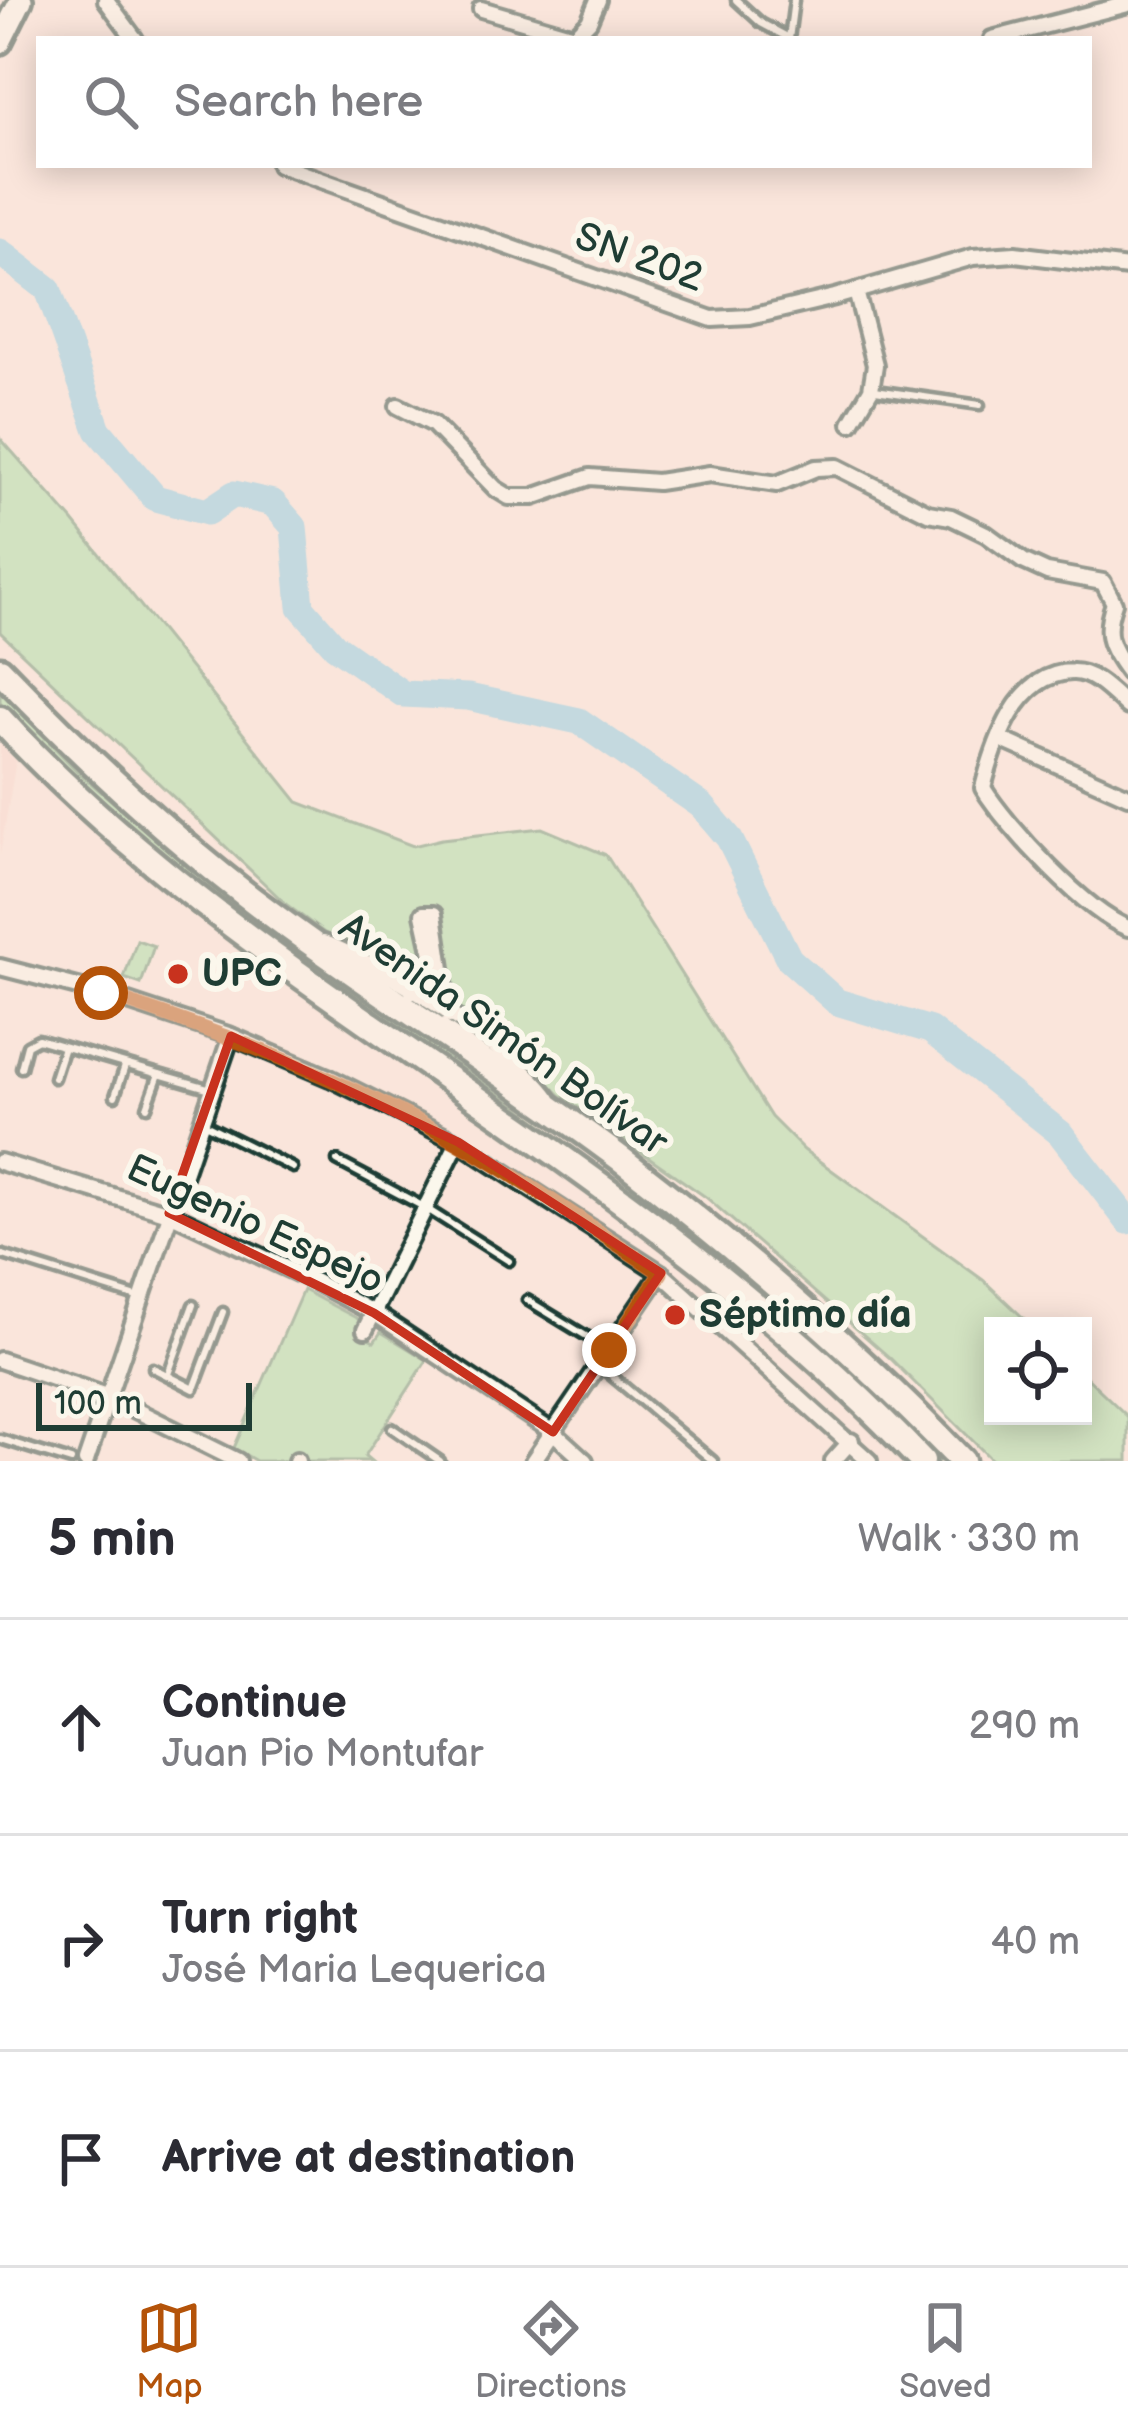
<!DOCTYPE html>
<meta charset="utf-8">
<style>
body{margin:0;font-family:"Balsamiq Sans",sans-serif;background:#f7f7f7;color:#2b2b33}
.controls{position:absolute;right:36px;bottom:36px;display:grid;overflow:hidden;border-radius:0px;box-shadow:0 6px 30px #0003}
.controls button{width:108px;height:108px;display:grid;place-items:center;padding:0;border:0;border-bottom:3px solid #e1e1e2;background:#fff;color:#2b2b33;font:60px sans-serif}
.scale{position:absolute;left:36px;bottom:30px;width:216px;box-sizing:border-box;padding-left:12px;border:6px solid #1f3d34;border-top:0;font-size:33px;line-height:42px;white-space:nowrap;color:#1f3d34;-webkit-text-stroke:9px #fbf7ec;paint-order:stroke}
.stop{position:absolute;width:36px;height:36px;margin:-27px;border:9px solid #b45309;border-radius:50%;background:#fff}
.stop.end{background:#b45309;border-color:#fff;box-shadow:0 3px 12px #0008}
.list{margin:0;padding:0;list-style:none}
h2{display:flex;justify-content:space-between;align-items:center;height:156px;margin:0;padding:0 48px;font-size:51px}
h2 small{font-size:39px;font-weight:400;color:#7c7c81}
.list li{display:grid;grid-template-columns:78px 1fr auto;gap:36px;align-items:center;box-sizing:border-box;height:216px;padding:0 48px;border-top:3px solid #e1e1e2}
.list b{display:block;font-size:45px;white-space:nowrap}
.list p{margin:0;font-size:39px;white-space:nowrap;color:#7c7c81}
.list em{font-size:39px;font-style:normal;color:#7c7c81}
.icon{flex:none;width:66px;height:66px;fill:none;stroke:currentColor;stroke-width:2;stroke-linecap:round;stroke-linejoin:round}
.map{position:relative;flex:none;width:1128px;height:1461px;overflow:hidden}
.search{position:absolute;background:#fff;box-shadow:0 6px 30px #0003;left:36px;right:36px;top:36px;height:132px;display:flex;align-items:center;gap:30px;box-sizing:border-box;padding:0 42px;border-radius:0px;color:#7c7c81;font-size:45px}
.sheet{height:804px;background:#fff}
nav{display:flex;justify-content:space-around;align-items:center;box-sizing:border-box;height:168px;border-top:3px solid #e1e1e2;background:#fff;font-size:33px;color:#7c7c81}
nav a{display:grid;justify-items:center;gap:6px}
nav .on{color:#b45309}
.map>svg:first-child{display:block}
.built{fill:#f9d8cf}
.green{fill:#a2dda3;stroke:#608d6c;stroke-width:3}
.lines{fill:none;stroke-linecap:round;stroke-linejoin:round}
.river{stroke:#83c9e4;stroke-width:27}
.lane-casing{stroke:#1f3d34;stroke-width:15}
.street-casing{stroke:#1f3d34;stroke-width:22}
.primary-casing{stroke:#1f3d34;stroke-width:30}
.highway-casing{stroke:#1f3d34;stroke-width:33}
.lane{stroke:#fbf7ec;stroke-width:6}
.street{stroke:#fbf7ec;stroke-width:14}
.primary{stroke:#fbf7ec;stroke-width:21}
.highway{stroke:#fbf7ec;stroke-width:24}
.route{stroke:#b45309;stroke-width:15}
.marked{fill:none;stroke:#c8321e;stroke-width:9;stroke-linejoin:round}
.poi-dot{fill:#c8321e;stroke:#fbf7ec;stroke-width:4.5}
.labels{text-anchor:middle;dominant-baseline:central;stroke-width:12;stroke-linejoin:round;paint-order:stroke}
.street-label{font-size:39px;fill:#1f3d34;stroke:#fbf7ec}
.poi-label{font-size:39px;font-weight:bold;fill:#1f3d34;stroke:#fbf7ec;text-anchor:start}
</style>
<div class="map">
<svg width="1128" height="1461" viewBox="0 0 1128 1461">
<rect width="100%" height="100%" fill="#fae5db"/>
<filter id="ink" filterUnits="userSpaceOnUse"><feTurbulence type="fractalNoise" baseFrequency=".00833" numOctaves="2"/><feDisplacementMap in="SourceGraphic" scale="24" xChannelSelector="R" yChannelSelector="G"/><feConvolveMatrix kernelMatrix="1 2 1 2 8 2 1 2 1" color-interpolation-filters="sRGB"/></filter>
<g filter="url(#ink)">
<!-- built -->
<path class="built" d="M0 744 16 761 0 855Z"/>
<!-- green -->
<g class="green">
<path d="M0 438 73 521 298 802 413 846 442 839 542 828 606 855 771 1117 804 1150 983 1280 1032 1326H993V1416H1083V1374L1128 1417V1461H993L890 1358 707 1198 560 1095 515 1050 363 944 327 935 287 905 0 632Z"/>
<path d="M0 691 78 772 185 864 671 1219 812 1335 950 1461H939L855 1383 179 870 72 776 0 702Z"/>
<path d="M137 940 154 946 141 984 124 978Z"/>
<path d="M303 1290 362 1321 356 1332 374 1342 381 1332 427 1360 365 1456 371 1461H256L234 1448Z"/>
</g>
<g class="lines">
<!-- river -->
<path class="river" d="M0 252 48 289 98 430 155 498 207 512 234 494 273 503 294 527 301 607 335 646 403 694 468 697 579 721 702 806 729 838 789 959 837 1002 930 1030 1060 1133 1128 1221"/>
<defs>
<g id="lane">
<path d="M736 0 761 23 789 38"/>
<path d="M789 39 794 0"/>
<path d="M875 390 980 405"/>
<path d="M21 1068 27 1045 38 1039 211 1089"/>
<path d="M54 1078 64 1047"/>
<path d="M115 1096 125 1066"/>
<path d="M147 1107 159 1074"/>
<path d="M203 1123 293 1168"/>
<path d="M337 1161 424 1207 509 1261"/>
<path d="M0 1254 140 1298"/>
<path d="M527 1300 606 1348"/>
<path d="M601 1367 713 1461"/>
<path d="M153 1368 194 1389 223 1312"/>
<path d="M168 1374 193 1305"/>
<path d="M392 1428 440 1461"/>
<path d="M0 1439 71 1461"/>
</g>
<g id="street">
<path d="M106 0 135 39"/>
<path d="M481 9 574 36 589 21 598 0"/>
<path d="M992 39 1128 4"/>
<path d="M279 165 712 319 750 317 835 297 973 257 1015 254 1128 268"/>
<path d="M398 406 433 424 496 489 509 497H533L590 477 657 482 710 474 777 484 816 468 837 467 928 513 951 517 986 534 1023 561 1047 572 1103 582 1114 603C1103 633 1109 647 1128 672"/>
<path d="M851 423 871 389 875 365 856 291"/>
<path d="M1128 707C1113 694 1093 671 1072 672 1016 673 994 745 983 788 1007 827 1086 912 1128 928"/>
<path d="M1000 739 1128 796"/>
<path d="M323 943C379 962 515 1050 549 1099"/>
<path d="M0 967 101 993 231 1036 330 1078 458 1142 661 1273 869 1461"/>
<path d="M412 992 430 986 437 977 423 914H434L449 1016"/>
<path d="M0 1162 169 1213 312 1280 374 1313 553 1432 585 1461"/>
<path d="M365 1330 458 1142"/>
<path d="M0 1360 109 1397 238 1461"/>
<path d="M86 1461 231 1036"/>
<path d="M296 1461 297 1460"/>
<path d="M533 1461 661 1273"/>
<path d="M833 1461 851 1441"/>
</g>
<path id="primary" d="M0 42 21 0"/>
<g id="highway">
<path d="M0 670C84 757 173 841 270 913 385 999 507 1073 621 1159 742 1252 856 1351 962 1461"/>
<path d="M0 719C140 872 316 986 485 1104 638 1209 794 1326 922 1461"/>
</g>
</defs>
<!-- lane casing -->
<use href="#lane" class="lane-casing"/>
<!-- street casing -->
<use href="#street" class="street-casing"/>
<!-- primary casing -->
<use href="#primary" class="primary-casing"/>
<!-- highway casing -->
<use href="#highway" class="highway-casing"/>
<!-- lane -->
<use href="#lane" class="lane"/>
<!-- street -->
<use href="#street" class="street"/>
<!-- primary -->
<use href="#primary" class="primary"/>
<!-- highway -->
<use href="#highway" class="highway"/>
</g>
</g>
<g class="lines" filter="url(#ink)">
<!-- route -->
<path class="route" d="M101 993C224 1034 345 1079 458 1143 528 1182 594 1230 661 1273L609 1350"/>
</g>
<!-- marked area -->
<path d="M0 0H1128V1461H0ZM231 1036 458 1142 661 1273 553 1432 374 1313 169 1213Z" fill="#fae5db" fill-opacity=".55" fill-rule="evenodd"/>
<path class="marked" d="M231 1036 458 1142 661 1273 553 1432 374 1313 169 1213Z"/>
<!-- markers -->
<g class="poi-dot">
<circle cx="178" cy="974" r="12"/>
<circle cx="675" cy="1315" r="12"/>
</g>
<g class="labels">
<!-- street labels -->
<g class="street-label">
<text transform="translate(639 258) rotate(20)">SN 202</text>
<text transform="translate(503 1035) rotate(35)">Avenida Simón Bolívar</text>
<text transform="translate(255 1225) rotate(25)">Eugenio Espejo</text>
</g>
<!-- poi labels -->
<g class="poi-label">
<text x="202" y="974">UPC</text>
<text x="699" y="1315">Séptimo día</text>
</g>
</g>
</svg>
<div class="controls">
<button><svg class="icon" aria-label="locate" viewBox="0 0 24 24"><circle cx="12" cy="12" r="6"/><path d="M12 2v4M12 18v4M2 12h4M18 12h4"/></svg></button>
</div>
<div class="scale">100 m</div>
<div class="stop" style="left:101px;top:993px"></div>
<div class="stop end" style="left:609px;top:1350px"></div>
<div class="search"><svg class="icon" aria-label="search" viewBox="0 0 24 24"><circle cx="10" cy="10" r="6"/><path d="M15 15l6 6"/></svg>Search here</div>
</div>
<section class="sheet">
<h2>5 min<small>Walk · 330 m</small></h2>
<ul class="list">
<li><svg class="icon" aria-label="ahead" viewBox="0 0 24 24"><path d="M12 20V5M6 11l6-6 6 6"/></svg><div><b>Continue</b><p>Juan Pio Montufar</p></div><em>290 m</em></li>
<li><svg class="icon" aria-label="right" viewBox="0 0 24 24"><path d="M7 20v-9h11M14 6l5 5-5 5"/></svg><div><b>Turn right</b><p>José Maria Lequerica</p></div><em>40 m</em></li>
<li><svg class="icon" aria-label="arrive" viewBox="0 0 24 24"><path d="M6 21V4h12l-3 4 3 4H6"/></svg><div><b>Arrive at destination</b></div></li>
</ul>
</section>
<nav>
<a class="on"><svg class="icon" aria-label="map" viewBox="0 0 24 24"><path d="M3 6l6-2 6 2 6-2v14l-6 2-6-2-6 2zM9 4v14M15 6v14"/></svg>Map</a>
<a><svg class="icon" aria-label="directions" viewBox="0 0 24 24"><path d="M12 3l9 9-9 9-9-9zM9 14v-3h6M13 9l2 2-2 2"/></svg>Directions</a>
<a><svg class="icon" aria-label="saved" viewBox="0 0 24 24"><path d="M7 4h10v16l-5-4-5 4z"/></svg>Saved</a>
</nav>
